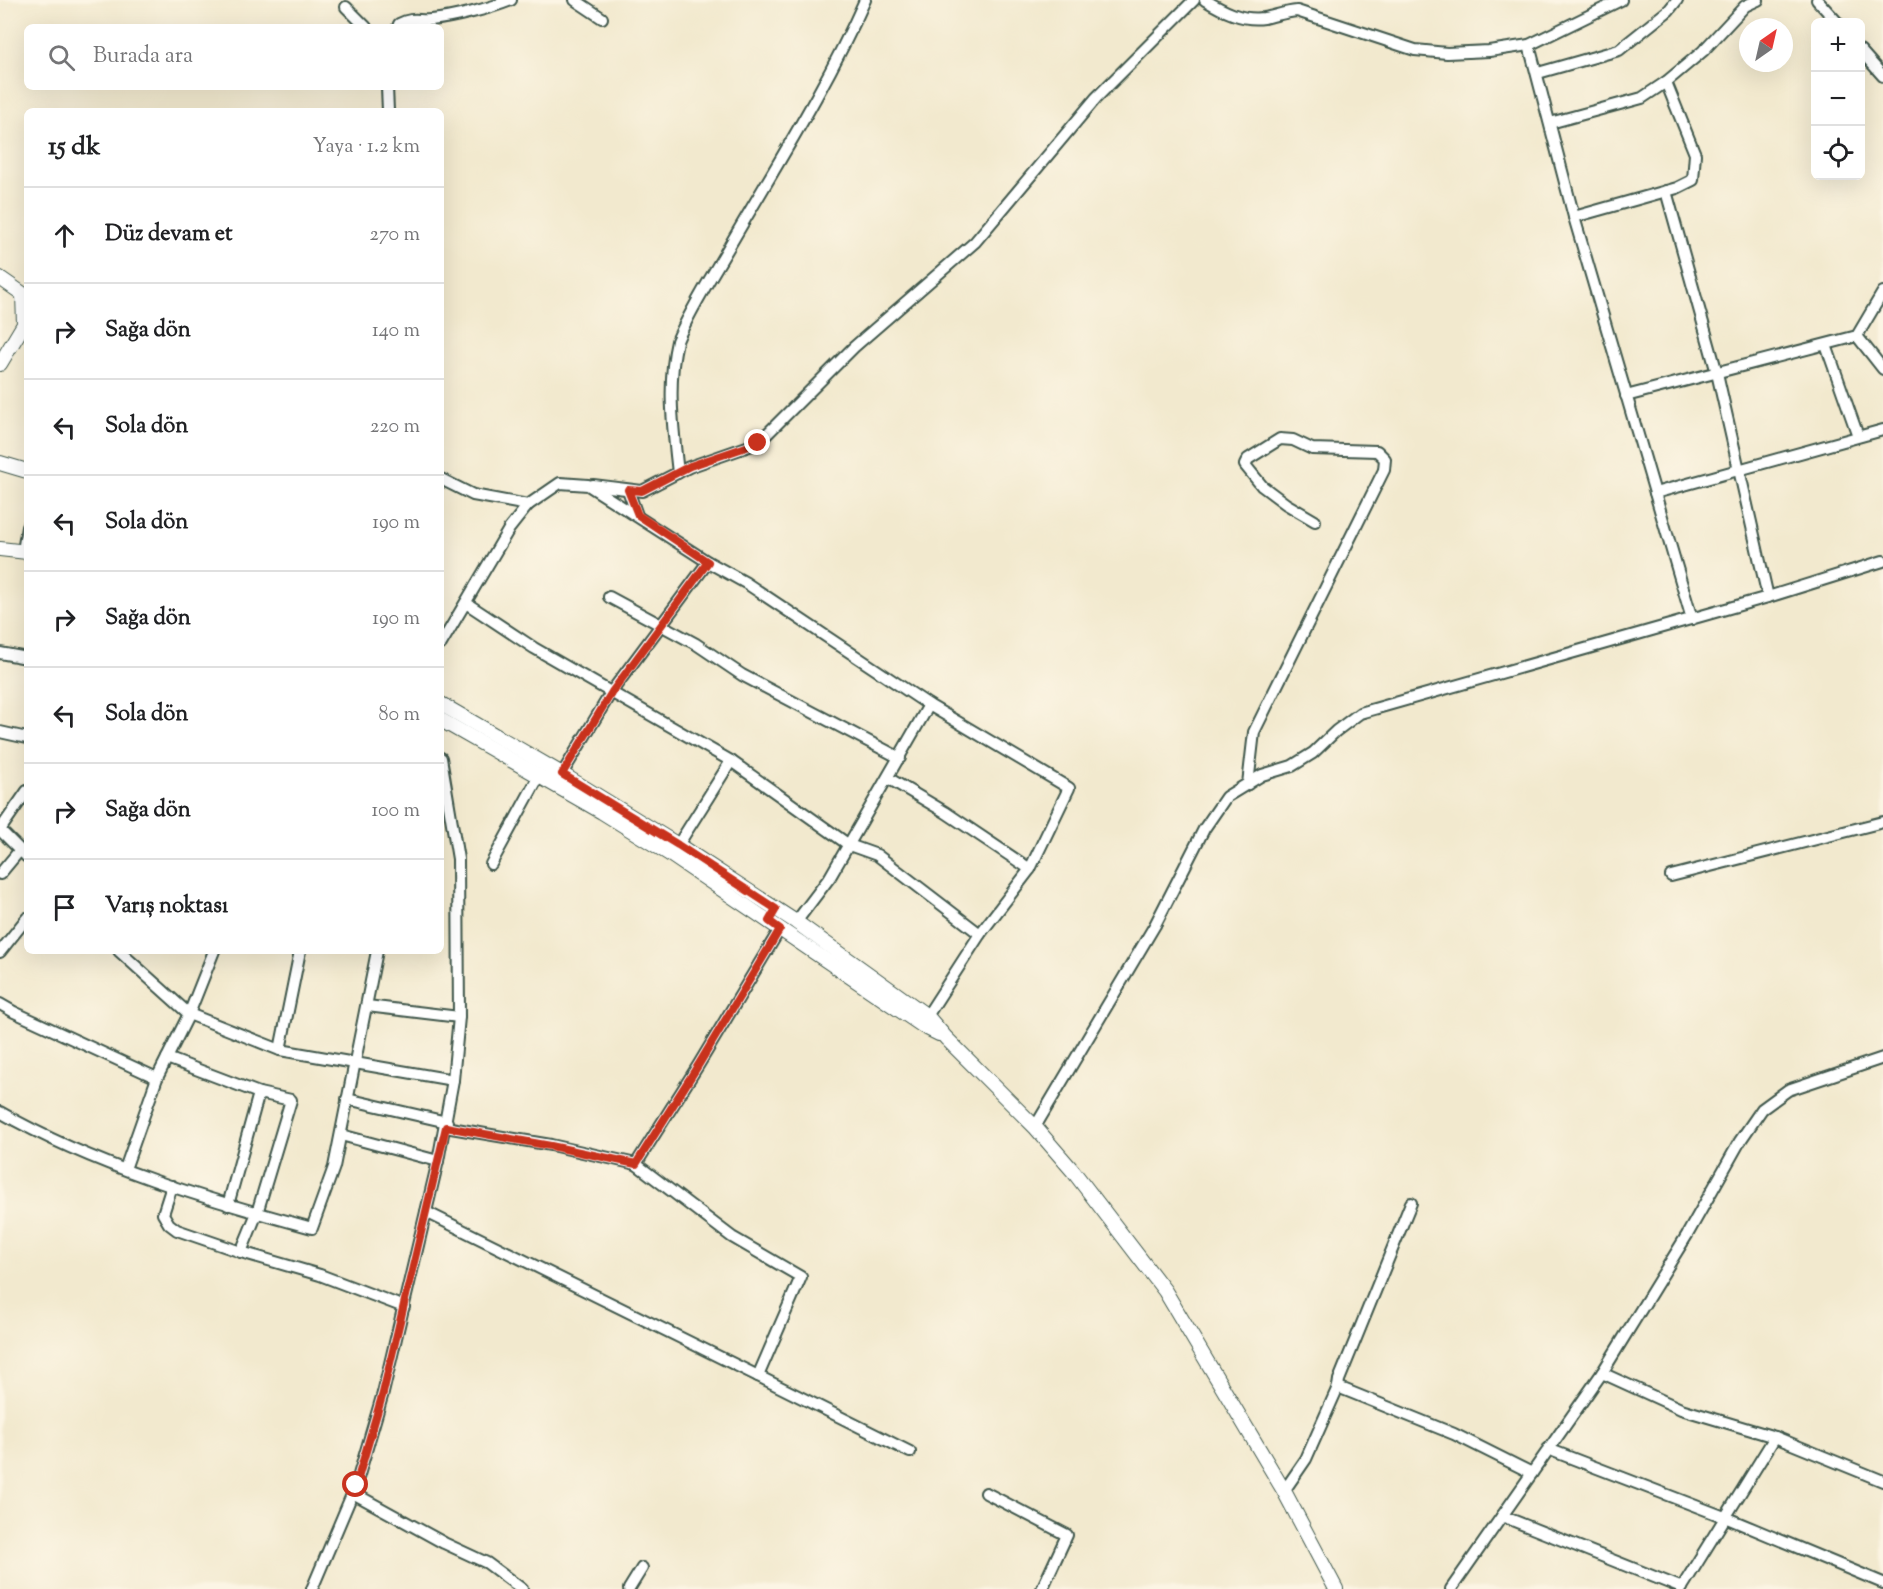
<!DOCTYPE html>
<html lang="tr">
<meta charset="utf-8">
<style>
body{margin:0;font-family:"Sorts Mill Goudy",serif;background:#f2f2f2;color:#202124}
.controls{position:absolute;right:18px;top:18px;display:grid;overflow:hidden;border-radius:9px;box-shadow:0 6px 24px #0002}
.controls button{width:54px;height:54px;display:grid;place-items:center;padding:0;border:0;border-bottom:2px solid #e0e0e0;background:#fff;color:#202124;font:30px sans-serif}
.compass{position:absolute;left:1739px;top:18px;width:54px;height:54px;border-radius:50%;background:#fff;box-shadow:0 6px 24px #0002;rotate:34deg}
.stop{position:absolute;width:18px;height:18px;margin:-14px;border:4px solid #c8321e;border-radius:50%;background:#fff}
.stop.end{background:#c8321e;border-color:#fff;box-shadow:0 2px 6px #0008}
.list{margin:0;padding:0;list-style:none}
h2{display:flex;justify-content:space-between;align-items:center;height:78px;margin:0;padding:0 24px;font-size:26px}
h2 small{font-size:20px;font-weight:400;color:#757577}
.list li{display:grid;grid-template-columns:39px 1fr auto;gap:18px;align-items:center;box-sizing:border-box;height:96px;padding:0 24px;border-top:2px solid #e0e0e0}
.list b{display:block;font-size:22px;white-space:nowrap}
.list em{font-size:20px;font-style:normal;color:#757577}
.icon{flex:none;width:33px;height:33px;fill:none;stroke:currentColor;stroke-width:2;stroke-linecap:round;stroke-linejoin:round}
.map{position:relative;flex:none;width:1883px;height:1589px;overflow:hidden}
.search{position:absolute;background:#fff;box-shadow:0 6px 24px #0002;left:24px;top:24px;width:420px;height:66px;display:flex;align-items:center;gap:15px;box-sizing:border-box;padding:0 21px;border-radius:9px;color:#757577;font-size:22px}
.panel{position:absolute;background:#fff;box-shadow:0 6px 24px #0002;left:24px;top:108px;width:420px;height:846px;border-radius:9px}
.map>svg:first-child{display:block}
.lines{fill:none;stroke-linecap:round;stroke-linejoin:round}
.street-casing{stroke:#3f574b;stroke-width:14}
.secondary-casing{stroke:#3f574b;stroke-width:16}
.street{stroke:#fff;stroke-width:10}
.secondary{stroke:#fff;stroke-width:14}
.route{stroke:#c8321e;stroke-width:8}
</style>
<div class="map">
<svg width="1883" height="1589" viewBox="0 0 1883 1589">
<rect width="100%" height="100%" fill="#fcf5e5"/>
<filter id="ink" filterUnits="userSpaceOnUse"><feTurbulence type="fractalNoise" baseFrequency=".0167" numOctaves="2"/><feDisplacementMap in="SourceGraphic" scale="12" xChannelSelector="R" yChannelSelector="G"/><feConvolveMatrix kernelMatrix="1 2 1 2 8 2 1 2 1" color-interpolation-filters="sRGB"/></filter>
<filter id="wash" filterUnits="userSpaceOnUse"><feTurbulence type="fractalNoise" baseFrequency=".008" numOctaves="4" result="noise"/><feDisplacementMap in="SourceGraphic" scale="24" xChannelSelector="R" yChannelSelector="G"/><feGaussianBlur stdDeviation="1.35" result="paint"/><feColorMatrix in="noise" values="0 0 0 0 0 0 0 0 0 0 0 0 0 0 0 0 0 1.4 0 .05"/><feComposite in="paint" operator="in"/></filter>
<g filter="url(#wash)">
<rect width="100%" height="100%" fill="#f2e9ce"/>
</g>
<g filter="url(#ink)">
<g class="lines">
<defs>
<g id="street">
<path d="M575 0 602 18"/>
<path d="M1205 0C1223 11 1242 21 1264 18 1275 16 1285 12 1297 11L1415 50 1447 53 1489 51 1529 45 1621 0"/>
<path d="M1817 0 1837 22"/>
<path d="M346 7 366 27"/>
<path d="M398 27 399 24C413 17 417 21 431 20 453 18 491 8 511 0"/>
<path d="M1529 45 1574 217 1692 619"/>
<path d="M1860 50 1883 76"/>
<path d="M1538 73 1619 50 1669 10 1677 0"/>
<path d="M387 87 388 111"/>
<path d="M1550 123 1642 98 1666 82 1703 51 1745 6 1758 0"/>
<path d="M1666 191 1717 373 1768 597"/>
<path d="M1574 217 1677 188 1693 180 1695 154 1666 82"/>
<path d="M1857 336 1883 369"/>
<path d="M1826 345 1858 436"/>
<path d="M1626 396 1857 336 1883 292"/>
<path d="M678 473C673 428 667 385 677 341 691 308 712 276 730 245 777 164 827 86 865 0"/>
<path d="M441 479 473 495 528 505"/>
<path d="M593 485 642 491 689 467 758 443 854 347 975 242 1096 98 1194 0"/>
<path d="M628 490 637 515"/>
<path d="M1655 493 1883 430"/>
<path d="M23 551 27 527"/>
<path d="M609 597 696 644 742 675 900 758"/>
<path d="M466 603 534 648 731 761 849 845 877 855 980 934"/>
<path d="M441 644 509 529 528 505 560 483 588 485 708 562 746 583 929 705 1069 788 1030 869 945 812 888 778"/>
<path d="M0 653 27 658"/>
<path d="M0 732 27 738"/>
<path d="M562 774 612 691 708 562"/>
<path d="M1248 784 1254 732 1384 470 1385 459 1377 451 1312 449 1293 440 1280 439 1248 459 1245 465 1262 486 1286 504 1315 521"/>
<path d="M0 830 27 791"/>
<path d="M0 830 27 857"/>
<path d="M678 845 731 761"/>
<path d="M491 864 539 776"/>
<path d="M0 874 20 850"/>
<path d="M1671 876 1883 822"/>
<path d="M796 922 830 877 929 705"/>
<path d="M780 929 699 1064 636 1164 732 1237 801 1277 758 1376 910 1452"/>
<path d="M119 951 189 1014 280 1050 453 1080"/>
<path d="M0 952 27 918"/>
<path d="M0 1004 14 1012 157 1078"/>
<path d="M367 1006 459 1017"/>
<path d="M927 1016 980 934 1030 869"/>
<path d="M280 1050 300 951"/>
<path d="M167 1058 259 1093 291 1100 257 1213 241 1252"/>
<path d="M347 1099 447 1122"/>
<path d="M0 1112C94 1166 208 1200 312 1228L334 1167 377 951"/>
<path d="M445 1127 551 1145 636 1164"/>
<path d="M1035 1127 1155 925 1204 829 1226 797 1262 775 1292 766 1313 753 1336 731 1360 713 1768 597 1883 561"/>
<path d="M341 1135 438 1161"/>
<path d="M125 1169 157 1078 189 1014 214 951"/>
<path d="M172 1186 163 1214 169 1224 177 1230 241 1252 320 1275 404 1307"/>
<path d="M228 1205 259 1093"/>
<path d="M426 1212 758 1376"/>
<path d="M1602 1373 1681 1409 1775 1437 1883 1481"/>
<path d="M1338 1387 1454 1434 1532 1473"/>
<path d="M1548 1449 1727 1518 1883 1583"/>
<path d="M1284 1491 1306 1459 1338 1387 1339 1380 1411 1203"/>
<path d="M353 1493 444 1543 487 1563 522 1589"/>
<path d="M986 1493 1067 1535 1042 1589"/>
<path d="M1502 1516 1682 1588"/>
<path d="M312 1589 356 1485 383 1393 438 1161 453 1080 459 1017 458 859 441 758"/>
<path d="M629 1589 642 1568"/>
<path d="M1451 1589 1602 1373 1687 1235 1740 1141 1762 1109 1788 1090 1883 1058"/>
<path d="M1681 1589 1775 1437"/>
</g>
<g id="secondary">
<path d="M0 278 23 294 24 324 0 364"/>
<path d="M0 463 27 471"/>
<path d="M0 549 27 552"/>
<path d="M441 704 562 774 678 845 796 922 927 1016 946 1038 1035 1127 1073 1171 1165 1291 1284 1491 1336 1589"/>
<path d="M441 720 602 812 668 853 923 1026 939 1034"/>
</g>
</defs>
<!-- street casing -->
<use href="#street" class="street-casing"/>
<!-- secondary casing -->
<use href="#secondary" class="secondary-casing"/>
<!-- street -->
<use href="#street" class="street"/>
<!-- secondary -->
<use href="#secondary" class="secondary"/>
</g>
</g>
<g class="lines" filter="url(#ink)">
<!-- route -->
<path class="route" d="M356 1485 383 1393 446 1127 551 1146 636 1164 699 1064 780 929 769 921 776 909 678 845 562 774 612 692 708 562 638 515 628 490 642 491 690 466 758 443"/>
</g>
</svg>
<div class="controls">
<button>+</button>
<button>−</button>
<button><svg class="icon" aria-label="locate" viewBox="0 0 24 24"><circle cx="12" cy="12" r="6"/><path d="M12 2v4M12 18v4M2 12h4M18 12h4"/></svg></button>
</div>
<svg class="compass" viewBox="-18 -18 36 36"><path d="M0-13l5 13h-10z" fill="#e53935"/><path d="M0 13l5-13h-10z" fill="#757577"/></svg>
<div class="stop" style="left:356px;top:1485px"></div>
<div class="stop end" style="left:758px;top:443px"></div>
<div class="search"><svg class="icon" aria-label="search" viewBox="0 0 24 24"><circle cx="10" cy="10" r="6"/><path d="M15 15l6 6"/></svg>Burada ara</div>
<section class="panel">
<h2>15 dk<small>Yaya · 1.2 km</small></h2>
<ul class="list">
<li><svg class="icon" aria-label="ahead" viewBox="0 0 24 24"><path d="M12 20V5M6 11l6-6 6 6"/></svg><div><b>Düz devam et</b></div><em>270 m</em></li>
<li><svg class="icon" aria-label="right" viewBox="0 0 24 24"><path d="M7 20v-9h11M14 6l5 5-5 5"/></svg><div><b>Sağa dön</b></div><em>140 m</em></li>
<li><svg class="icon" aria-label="left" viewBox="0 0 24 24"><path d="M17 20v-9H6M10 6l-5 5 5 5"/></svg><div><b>Sola dön</b></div><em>220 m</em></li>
<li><svg class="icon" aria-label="left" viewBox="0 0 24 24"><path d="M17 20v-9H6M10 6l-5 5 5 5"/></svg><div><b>Sola dön</b></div><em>190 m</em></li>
<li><svg class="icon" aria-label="right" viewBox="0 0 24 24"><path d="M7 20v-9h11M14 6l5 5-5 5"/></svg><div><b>Sağa dön</b></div><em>190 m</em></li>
<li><svg class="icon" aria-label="left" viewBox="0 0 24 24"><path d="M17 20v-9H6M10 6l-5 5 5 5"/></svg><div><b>Sola dön</b></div><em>80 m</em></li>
<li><svg class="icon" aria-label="right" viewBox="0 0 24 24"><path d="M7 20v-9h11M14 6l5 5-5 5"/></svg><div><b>Sağa dön</b></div><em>100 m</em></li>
<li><svg class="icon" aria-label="arrive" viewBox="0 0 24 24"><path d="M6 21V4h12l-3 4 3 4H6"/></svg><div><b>Varış noktası</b></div></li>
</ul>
</section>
</div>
